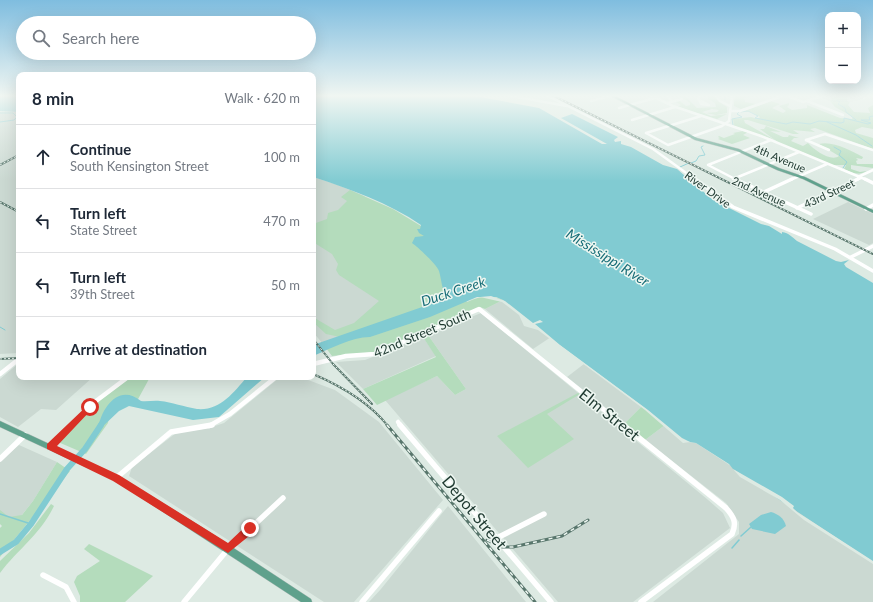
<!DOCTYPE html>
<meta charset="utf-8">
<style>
body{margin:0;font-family:Lato,sans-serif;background:#f2f2f3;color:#1f2937}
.controls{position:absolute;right:12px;top:12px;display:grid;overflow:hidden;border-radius:8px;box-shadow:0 4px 16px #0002}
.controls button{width:36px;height:36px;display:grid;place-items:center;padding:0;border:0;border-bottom:1px solid #e0e1e3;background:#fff;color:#1f2937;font:20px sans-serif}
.stop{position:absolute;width:12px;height:12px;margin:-9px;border:3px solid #d93025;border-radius:50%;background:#fff}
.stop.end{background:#d93025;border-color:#fff;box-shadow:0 1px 4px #0008}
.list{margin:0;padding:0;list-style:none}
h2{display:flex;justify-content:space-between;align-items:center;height:52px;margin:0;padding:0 16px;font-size:17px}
h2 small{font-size:13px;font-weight:400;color:#747a83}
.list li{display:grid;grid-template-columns:26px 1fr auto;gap:12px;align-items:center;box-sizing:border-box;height:64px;padding:0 16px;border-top:1px solid #e0e1e3}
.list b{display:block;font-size:15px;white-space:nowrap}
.list p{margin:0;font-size:13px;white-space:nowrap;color:#747a83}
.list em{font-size:13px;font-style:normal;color:#747a83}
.icon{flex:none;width:22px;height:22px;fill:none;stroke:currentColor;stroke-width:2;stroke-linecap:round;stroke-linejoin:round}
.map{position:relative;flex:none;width:873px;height:602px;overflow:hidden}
.search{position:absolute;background:#fff;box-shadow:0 4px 16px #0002;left:16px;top:16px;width:300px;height:44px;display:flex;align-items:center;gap:10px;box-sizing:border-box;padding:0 14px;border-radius:22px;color:#747a83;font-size:15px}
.panel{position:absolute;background:#fff;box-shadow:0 4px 16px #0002;left:16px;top:72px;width:300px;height:308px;border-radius:8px}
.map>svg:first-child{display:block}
.built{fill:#cbd9d2}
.green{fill:#b4dcbc}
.water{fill:#81cbd2}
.pier{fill:#ddeae3}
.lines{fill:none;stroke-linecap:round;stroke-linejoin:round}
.stream-far1{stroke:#81cbd2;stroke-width:1}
.stream{stroke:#81cbd2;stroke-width:1.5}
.river-far1{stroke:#81cbd2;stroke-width:5}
.river{stroke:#81cbd2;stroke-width:6}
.major-casing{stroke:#bcc4c1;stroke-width:1}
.minor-far3{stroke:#fff;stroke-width:2.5}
.minor-far2{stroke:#fff;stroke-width:3.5}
.minor-far1{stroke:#fff;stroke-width:4.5}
.minor{stroke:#fff;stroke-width:5.5}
.major{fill:#5fa18c;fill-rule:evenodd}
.rail-far1-casing{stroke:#58766c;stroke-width:2}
.rail-casing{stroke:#58766c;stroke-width:3}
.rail-far1{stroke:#edf6f1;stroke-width:1;stroke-dasharray:2;stroke-linecap:butt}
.rail{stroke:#edf6f1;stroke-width:1.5;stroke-dasharray:4;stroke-linecap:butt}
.route{fill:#d93025}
.labels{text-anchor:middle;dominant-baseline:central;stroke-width:3;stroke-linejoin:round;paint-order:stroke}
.far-street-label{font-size:11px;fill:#1e3930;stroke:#edf6f1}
.street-label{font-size:13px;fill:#1e3930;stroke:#edf6f1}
.water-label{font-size:14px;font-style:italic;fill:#176d77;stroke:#edf6f1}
.near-street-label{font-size:16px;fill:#1e3930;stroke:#edf6f1}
</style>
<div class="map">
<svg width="873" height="602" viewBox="0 0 873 602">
<rect width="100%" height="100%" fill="#ddeae3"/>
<!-- built -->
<g class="built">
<path d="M0 112H19V353L0 354Z"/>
<path d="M313 177 338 185 364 196 441 286 323 344 313 332Z"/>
<path d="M848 202 873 214V243L869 245 813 219Z"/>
<path d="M503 300 535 327 551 337 533 349 485 309Z"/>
<path d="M481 313 707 499 723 513 730 528 633 602H558L385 400 437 376 455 395 466 389 428 335Z"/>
<path d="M423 337 436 356 363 389 336 362 365 360Z"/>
<path d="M19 363V377H93L56 410 41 409 18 427 0 417V379Z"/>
<path d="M584 364 642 406 625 423 567 377Z"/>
<path d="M300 377 335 390 379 422 443 500 354 602H324L129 476 132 467 176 433 209 428 224 423 279 378Z"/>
<path d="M665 425 688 442 696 443 781 499 873 562V602H653L739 534V522L726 503 645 440Z"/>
<path d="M19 445 57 462 33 501 13 526 0 517V461Z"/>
<path d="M448 506 526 602H369L381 589Z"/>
</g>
<!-- green -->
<g class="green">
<path d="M680 96H685L697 108 716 107 715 103 708 99 709 96H715L718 101 727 107V113L716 115 706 113 717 112 719 110 712 109 702 112 711 116 727 114 717 119 677 107 681 105 676 102 680 101 686 106 690 105V103Z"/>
<path d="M736 96H756L744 98 745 102 756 104 741 109 734 106V101Z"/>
<path d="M829 96H847V101L850 102 848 105 854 112 870 113 868 108 873 105V129L862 127 855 130 856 133 873 138V149L815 128 810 129 815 132 793 130 799 134H793L748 120H744L745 123 775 140 734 126 733 119 751 117 758 119 760 117 751 112H742L771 101 780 104 772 108 783 113 786 111 779 106 789 103V105L787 107 792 110 807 108V105L840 118 852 119 853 117 835 107 830 101 833 99Z"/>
<path d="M766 126 781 132 770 131 783 137H788L789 135 799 138H794L791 141 803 146 808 143C814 150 831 162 839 156L819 144C832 140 852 151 863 157L862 159 856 158 858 160 856 161 857 164H873V168L851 165V169L860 172 867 171C857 176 853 173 844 169L846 165H832L779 143 760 129H764Z"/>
<path d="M743 131 748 132 743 135 750 138 732 144 718 139 720 138 718 137 719 136 724 138 735 134 733 133Z"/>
<path d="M350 190 393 209 421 226 467 302C480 296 491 295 503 300L485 309 480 307 376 352 332 356 323 344 340 337 326 334 313 322V317L335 330 354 323 379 301 339 275 336 270 338 264 332 254 313 242V224L327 219 328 213 338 210 347 201 341 197Z"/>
<path d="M428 335 466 389 455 395 437 376 377 405 363 389 436 357 423 337Z"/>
<path d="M131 377 149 379 137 401 110 410 108 423 86 454 58 442 99 401Z"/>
<path d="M578 393 580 394 547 414 574 439 528 468 497 436Z"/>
<path d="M642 406 665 425 645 440 625 423Z"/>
<path d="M57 462 70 471 0 557V528L2 526 0 524V510L9 517 22 515 33 501Z"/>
<path d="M51 504 54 506C40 535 18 549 0 573V561L29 533Z"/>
<path d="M89 544 153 576 125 602H80V596L74 582 77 576 100 561 84 549Z"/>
</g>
<!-- water -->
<g class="water">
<path d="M0 96H19V112L0 111Z"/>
<path d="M313 96H475L539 108 602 144H607L561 118 572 114 618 137 614 140 615 142 621 141V144L631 147 663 165 677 169 713 200 761 224 769 226 782 234V232C789 233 792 237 797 241L836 261 841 262 849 260 844 264 846 267 873 283V562L733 469 729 464 696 443 684 441 646 409 523 318 503 300 496 297H477L430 317 370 337C351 337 330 349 313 356V345L448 298C441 289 442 281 439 271 437 265 418 247 412 243L415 237 424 236 419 233 417 229H420L421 225C389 203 350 189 313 177Z"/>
<path d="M247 377H265L219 417 193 420 129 406 119 411 100 429 98 428C102 407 119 383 141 401 147 402 154 400 160 401 172 402 184 407 197 409 220 411 233 393 247 377Z"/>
<path d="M771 512C778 514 784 518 786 526L775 534 752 529 749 524 761 515Z"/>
</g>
<!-- pier -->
<g class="pier">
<path d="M491 296 505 301 533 323 540 320 543 322 535 324 560 345 648 410 682 438 690 442 683 443 645 410 550 339 538 330 524 326 519 315 502 302 480 297Z"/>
<path d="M733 469 782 497 794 506 793 508 797 512 873 561V564L804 520 780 500 740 477Z"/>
</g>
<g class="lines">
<!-- stream-far1 -->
<g class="stream-far1">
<path d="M725 96V100"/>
<path d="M836 100 840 102 838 104 845 108 846 112 856 120"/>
<path d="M741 112 748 111 758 116 755 118 786 124 793 122 810 124 819 121 841 123 844 122V118L868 124 871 123 861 120H870L869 117 873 116"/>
<path d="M0 113H13L17 117 14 120 0 122"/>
<path d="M827 122 856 135 872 146"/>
<path d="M733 125 732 119 742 117 737 114 739 112"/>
<path d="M834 147 841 151 839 155 847 162 843 168"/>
<path d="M691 163 696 161 699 156 705 155 701 147 703 146"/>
<path d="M680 167 689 163"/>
<path d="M0 327 5 330"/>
<path d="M17 333H19"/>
</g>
<!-- stream -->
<g class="stream">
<path d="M0 514 31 524"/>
<path d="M741 536 751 527"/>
<path d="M732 548 739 540"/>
</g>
<!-- river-far1 -->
<path class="river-far1" d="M100 426 101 424"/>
<!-- river -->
<path class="river" d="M0 552 16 542 31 524 67 469 85 449 101 425"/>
<defs>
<g id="major">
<path d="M611 96H615L697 138 739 149 779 168 805 177 873 210V213L803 179 777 170 737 151 695 140Z"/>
<path d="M0 421 118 476 203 528 311 599 312 602H301L197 534 114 480 0 427Z"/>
</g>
</defs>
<!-- major casing -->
<use href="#major" class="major-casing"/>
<!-- minor-far3 -->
<g class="minor-far3">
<path d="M511 96 567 106"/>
<path d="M548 96 653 149 696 180"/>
<path d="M652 96 673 106 761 136 867 180"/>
<path d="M667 96 672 101"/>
<path d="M716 96 720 101 730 106"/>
<path d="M787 96 803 102 822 96"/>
<path d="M864 96V98"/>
<path d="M699 100 709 105 701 104Z"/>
<path d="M699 100 698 98 700 96"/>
<path d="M591 101 609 96"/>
<path d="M807 101 843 115"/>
<path d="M667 103 682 99"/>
<path d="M619 108 655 98"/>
<path d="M730 111H740L782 96"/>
<path d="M632 120 675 107"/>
<path d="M646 133 668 145 722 126 729 121 732 96"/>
<path d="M646 133 701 116"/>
<path d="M806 140 825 134 873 150"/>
<path d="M806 140 829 150"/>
<path d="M858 177 873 170"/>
<path d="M733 179 799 152"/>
<path d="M737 180 708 165 771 140"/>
<path d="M790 180 827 164"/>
<path d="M856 180 861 178"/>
</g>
<!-- minor-far2 -->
<g class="minor-far2">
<path d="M695 179 733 207 835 249 873 271"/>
<path d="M735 179 811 214"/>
<path d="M865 179 873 183"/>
<path d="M762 193 792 179"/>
<path d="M797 208 858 179"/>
<path d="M866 209 873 205"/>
<path d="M851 257 873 246"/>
</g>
<!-- minor-far1 -->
<g class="minor-far1">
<path d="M313 364 346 356 375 354 479 309 624 426"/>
<path d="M0 374 19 359"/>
<path d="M152 377H164"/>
<path d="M398 422 401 426"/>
<path d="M71 426 96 401 128 377"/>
<path d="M209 426 230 414 276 377"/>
</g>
<!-- minor -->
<g class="minor">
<path d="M400 425 551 602"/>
<path d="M623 425 726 508C734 517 737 523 732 534L641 602"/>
<path d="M50 447 72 425"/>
<path d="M0 459 25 435"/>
<path d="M116 478 171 432 212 425"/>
<path d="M497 538 544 514"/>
<path d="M43 575 66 587 74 602"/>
<path d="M184 602 228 549 283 498"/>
<path d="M362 602 439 511"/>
</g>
<!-- major -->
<use href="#major" class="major"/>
<defs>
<g id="rail-far1">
<path d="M554 96 873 254"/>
<path d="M0 165 19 155"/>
<path d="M0 202 19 212"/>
<path d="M313 339 333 364 372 404"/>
<path d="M0 359 19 358"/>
<path d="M313 374C341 386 369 402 388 426"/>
</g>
<g id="rail">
<path d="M387 425 535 602"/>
<path d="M487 540 502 547H513L562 536 588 520"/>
</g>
</defs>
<!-- rail-far1 casing -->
<use href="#rail-far1" class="rail-far1-casing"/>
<!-- rail casing -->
<use href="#rail" class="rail-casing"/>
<!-- rail-far1 -->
<use href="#rail-far1" class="rail-far1"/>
<!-- rail -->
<use href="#rail" class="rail"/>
</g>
<!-- sky -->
<linearGradient id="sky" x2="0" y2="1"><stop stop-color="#7fbddf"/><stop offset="0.53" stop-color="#f0f6f2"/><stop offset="1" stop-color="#f0f6f2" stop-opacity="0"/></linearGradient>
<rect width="873" height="181" fill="url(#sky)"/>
<!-- route -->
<path class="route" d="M90 403 92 404V409L57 446 119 475 228 543 247 525H254V532L228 553 113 481 47 449V444Z"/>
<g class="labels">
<!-- far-street labels -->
<g class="far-street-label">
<text transform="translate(780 158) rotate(23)">4th Avenue</text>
<text transform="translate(708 189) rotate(36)">River Drive</text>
<text transform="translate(759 191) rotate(24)">2nd Avenue</text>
<text transform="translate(829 193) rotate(-25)">43rd Street</text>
</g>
<!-- street labels -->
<g class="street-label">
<text transform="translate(422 333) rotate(-23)">42nd Street South</text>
</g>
<!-- water labels -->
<g class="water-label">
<text transform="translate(608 257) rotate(32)">Mississippi River</text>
<text transform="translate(453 291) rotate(-18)">Duck Creek</text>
</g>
<!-- near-street labels -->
<g class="near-street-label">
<text transform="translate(610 414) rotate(39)">Elm Street</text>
<text transform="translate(475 512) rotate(50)">Depot Street</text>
</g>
</g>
</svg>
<div class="controls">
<button>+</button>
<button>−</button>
</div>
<div class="stop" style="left:90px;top:407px"></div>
<div class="stop end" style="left:250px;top:528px"></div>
<div class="search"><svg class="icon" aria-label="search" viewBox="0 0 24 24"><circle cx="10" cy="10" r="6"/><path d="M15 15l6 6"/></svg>Search here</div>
<section class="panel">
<h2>8 min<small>Walk · 620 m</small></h2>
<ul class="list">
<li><svg class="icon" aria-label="ahead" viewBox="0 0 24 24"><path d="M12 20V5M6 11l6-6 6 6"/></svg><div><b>Continue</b><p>South Kensington Street</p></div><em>100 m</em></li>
<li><svg class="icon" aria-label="left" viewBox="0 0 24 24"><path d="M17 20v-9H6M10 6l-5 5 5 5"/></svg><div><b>Turn left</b><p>State Street</p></div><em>470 m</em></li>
<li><svg class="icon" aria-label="left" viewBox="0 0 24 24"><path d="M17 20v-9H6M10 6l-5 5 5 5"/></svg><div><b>Turn left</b><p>39th Street</p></div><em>50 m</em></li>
<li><svg class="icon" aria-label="arrive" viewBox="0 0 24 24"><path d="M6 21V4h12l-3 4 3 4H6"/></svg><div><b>Arrive at destination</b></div></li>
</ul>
</section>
</div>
